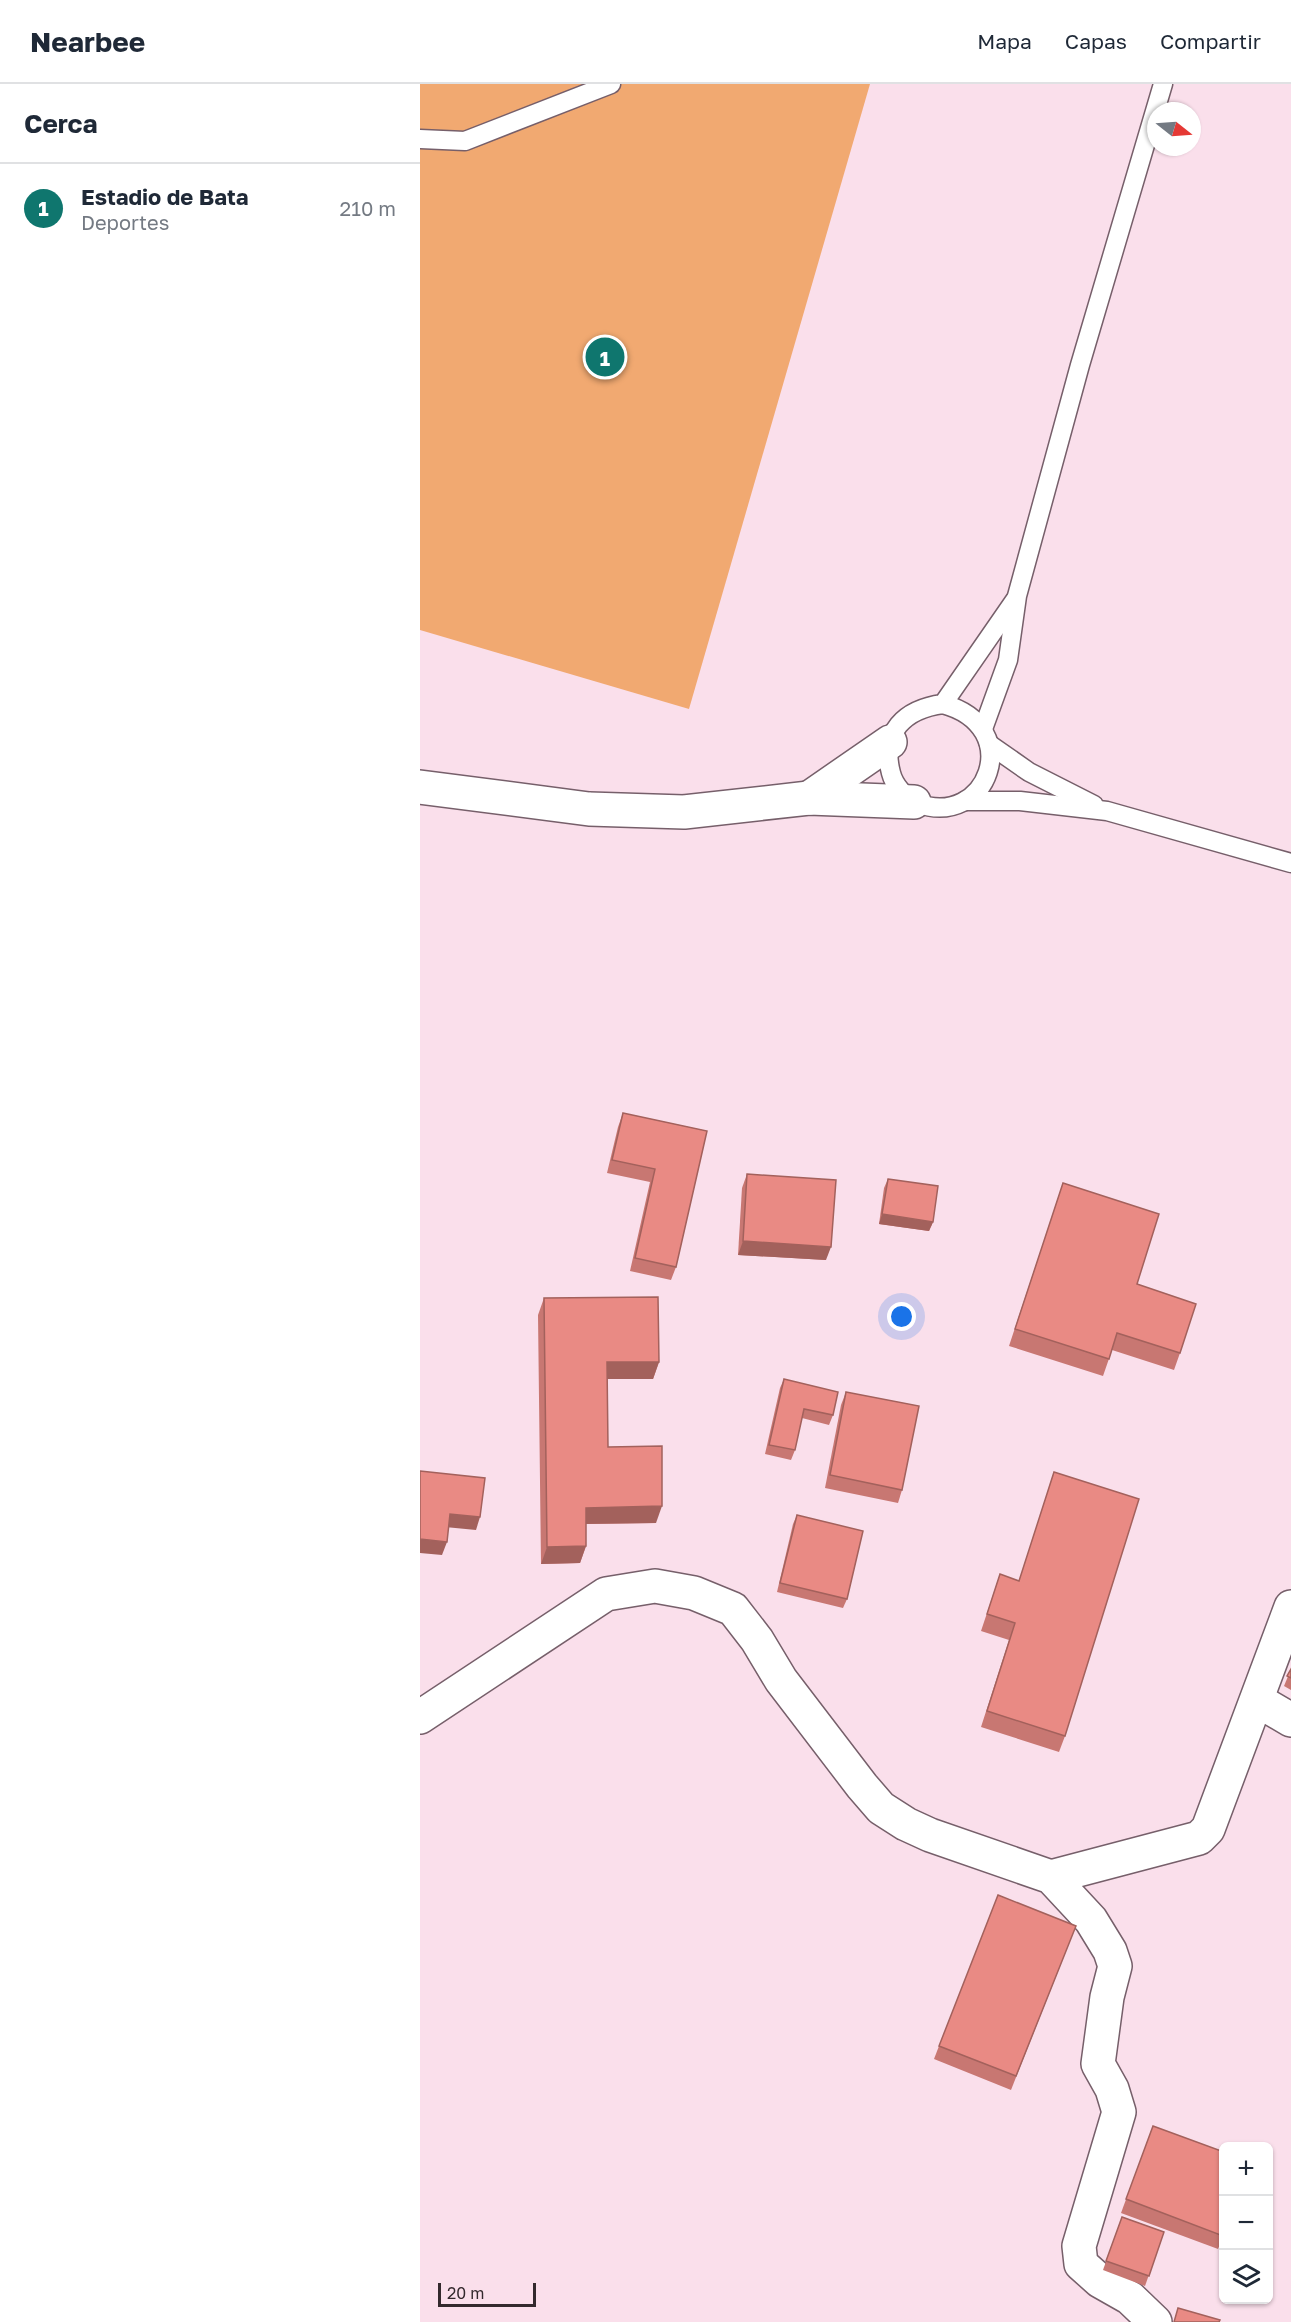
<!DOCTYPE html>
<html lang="es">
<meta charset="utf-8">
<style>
body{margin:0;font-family:"Golos Text",sans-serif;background:#f6f6f7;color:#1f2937}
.controls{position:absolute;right:18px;bottom:18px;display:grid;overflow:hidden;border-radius:9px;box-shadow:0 2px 4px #0004}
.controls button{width:54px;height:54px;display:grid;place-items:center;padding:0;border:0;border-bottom:2px solid #e0e1e3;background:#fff;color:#1f2937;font:30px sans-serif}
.compass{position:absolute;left:727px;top:18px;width:54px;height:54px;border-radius:50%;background:#fff;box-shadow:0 2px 4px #0004;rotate:107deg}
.scale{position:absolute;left:18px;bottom:15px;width:98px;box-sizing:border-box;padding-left:6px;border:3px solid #33292d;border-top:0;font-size:16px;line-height:21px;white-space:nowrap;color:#33292d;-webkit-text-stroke:4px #fadfeb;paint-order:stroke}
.you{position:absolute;left:482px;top:1233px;width:21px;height:21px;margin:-15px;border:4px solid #fff;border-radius:50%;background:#1a73e8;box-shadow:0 0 0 9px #1a73e833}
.badge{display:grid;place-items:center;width:39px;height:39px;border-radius:50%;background:#0f766e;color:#fff;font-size:20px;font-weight:700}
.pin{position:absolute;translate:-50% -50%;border:3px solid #fff;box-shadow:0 2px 6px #0006}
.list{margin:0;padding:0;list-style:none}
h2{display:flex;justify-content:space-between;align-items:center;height:78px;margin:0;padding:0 24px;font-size:26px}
h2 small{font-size:20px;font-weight:400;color:#747a83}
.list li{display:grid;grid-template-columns:39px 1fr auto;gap:18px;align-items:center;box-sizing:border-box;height:90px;padding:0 24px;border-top:2px solid #e0e1e3}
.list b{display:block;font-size:22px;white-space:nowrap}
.list p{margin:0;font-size:20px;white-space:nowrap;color:#747a83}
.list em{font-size:20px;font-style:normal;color:#747a83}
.icon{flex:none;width:33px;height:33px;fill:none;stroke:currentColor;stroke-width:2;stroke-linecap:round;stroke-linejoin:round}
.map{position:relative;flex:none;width:871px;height:2238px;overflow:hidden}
header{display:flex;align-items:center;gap:36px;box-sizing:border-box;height:84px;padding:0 30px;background:#fff;border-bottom:2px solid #e0e1e3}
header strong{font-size:28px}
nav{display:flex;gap:33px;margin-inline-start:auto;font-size:21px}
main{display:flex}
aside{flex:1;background:#fff}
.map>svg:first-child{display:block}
.green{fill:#f1a971}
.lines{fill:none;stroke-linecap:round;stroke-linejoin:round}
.lane-casing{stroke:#765f6a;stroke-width:21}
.street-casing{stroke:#765f6a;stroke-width:36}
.lane{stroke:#fff;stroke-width:18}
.street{stroke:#fff;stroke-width:33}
.wall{fill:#c87772}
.shaded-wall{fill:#a3615c}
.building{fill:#e98a84;stroke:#a3615c;stroke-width:1.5}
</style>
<header>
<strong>Nearbee</strong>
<nav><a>Mapa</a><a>Capas</a><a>Compartir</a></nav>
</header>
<main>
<aside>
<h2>Cerca<small></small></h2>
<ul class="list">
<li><span class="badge">1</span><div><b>Estadio de Bata</b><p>Deportes</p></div><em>210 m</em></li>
</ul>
</aside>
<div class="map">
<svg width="871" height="2238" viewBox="0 0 871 2238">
<rect width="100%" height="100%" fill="#fadfeb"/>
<!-- green -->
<path class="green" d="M0 0H450L269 625 0 546Z"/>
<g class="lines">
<defs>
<g id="lane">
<path d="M0 55 45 57 191 0"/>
<path d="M523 620C607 643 567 746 497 719 485 714 474 701 471 689 460 648 485 625 523 620L595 516"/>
<path d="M563 645 588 576 597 512 660 281 743 0"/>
<path d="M569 660 609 688 674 721"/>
<path d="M545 717H600L687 727 871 779"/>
</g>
<g id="street">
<path d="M0 703 169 725 264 728 389 714 494 718"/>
<path d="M389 714 470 658"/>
<path d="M837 1616 871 1636"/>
<path d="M0 1633 186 1510 235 1502 274 1509 313 1525 337 1556 361 1596 442 1702 461 1724 486 1740 510 1751 631 1793 671 1836 690 1867 695 1882 687 1913 678 1980 692 2005 699 2028 659 2162 661 2180 680 2197 710 2214 735 2238"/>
<path d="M631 1793 779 1754 788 1745 871 1523"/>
</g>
</defs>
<!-- lane casing -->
<use href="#lane" class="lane-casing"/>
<!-- street casing -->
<use href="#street" class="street-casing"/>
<!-- lane -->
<use href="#lane" class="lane"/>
<!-- street -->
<use href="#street" class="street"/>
</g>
<!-- wall -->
<g class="wall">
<path d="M203 1029 287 1047 256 1183 251 1196 210 1187 230 1098 187 1089 198 1043Z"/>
<path d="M327 1090 406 1176 318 1171 322 1104Z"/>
<path d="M468 1095 513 1138 509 1147 459 1140 464 1104Z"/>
<path d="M643 1099 760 1269 754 1286 692 1266 683 1292 589 1262Z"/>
<path d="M124 1214 239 1278 233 1295H187L188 1363 236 1439 166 1440V1462L160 1479 121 1480 118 1231Z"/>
<path d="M364 1295 413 1331 409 1341 382 1334 375 1366 371 1376 345 1370 360 1304Z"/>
<path d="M426 1308 482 1406 478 1419 405 1404 421 1321Z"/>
<path d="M634 1388 645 1652 639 1668 561 1643 589 1556 561 1547 580 1490 599 1497Z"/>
<path d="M377 1431 427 1515 423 1524 357 1508 373 1440Z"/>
<path d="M871 1585V1606L864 1602Z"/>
<path d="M656 1842 591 2006 514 1975 519 1962Z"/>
<path d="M733 2042 804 2151 798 2165 701 2129Z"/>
<path d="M702 2133 744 2148 725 2202 683 2186Z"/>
</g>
<!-- shaded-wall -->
<g class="shaded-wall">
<path d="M462 1130 513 1138 509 1147 459 1140Z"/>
<path d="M323 1157 411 1163 406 1176 318 1171Z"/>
<path d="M187 1278H239L233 1295H181Z"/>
<path d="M242 1422 236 1439 160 1440 166 1424Z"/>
<path d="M30 1430 60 1433 56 1446 25 1443Z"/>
<path d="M0 1455 27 1458 22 1471 0 1469Z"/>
<path d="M166 1462 160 1479 121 1480 127 1463Z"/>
</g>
<!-- building -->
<g class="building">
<path d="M203 1029 287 1047 256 1183 215 1174 235 1085 192 1076Z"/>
<path d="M327 1090 416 1096 411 1163 323 1157Z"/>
<path d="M468 1095 518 1102 513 1138 462 1130Z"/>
<path d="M643 1099 739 1130 717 1200 776 1220 760 1269 697 1249 689 1275 595 1245Z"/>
<path d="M238 1213 239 1278H187L188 1363 242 1362V1422L166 1424V1462L127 1463 124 1214Z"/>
<path d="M364 1295 418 1308 413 1331 384 1325 375 1366 349 1361Z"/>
<path d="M426 1308 499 1322 482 1406 410 1391Z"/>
<path d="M0 1387 65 1394 60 1433 30 1430 27 1458 0 1455Z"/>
<path d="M634 1388 719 1415 645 1652 567 1627 595 1539 567 1530 580 1490 599 1497Z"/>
<path d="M377 1431 443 1447 427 1515 360 1499Z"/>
<path d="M871 1585V1594L867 1592Z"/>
<path d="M578 1811 656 1842 596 1992 519 1962Z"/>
<path d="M733 2042 804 2068 803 2152 706 2115Z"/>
<path d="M702 2133 744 2148 729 2192 686 2177Z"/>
<path d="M758 2224 800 2236 799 2238H754Z"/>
</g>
</svg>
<div class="controls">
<button>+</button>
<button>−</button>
<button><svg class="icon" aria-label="layers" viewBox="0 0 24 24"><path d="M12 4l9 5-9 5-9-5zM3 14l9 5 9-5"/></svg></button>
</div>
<svg class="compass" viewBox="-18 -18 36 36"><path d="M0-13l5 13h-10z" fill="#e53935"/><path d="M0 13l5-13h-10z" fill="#747a83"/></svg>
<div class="scale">20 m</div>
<div class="you"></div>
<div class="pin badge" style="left:185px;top:273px">1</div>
</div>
</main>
